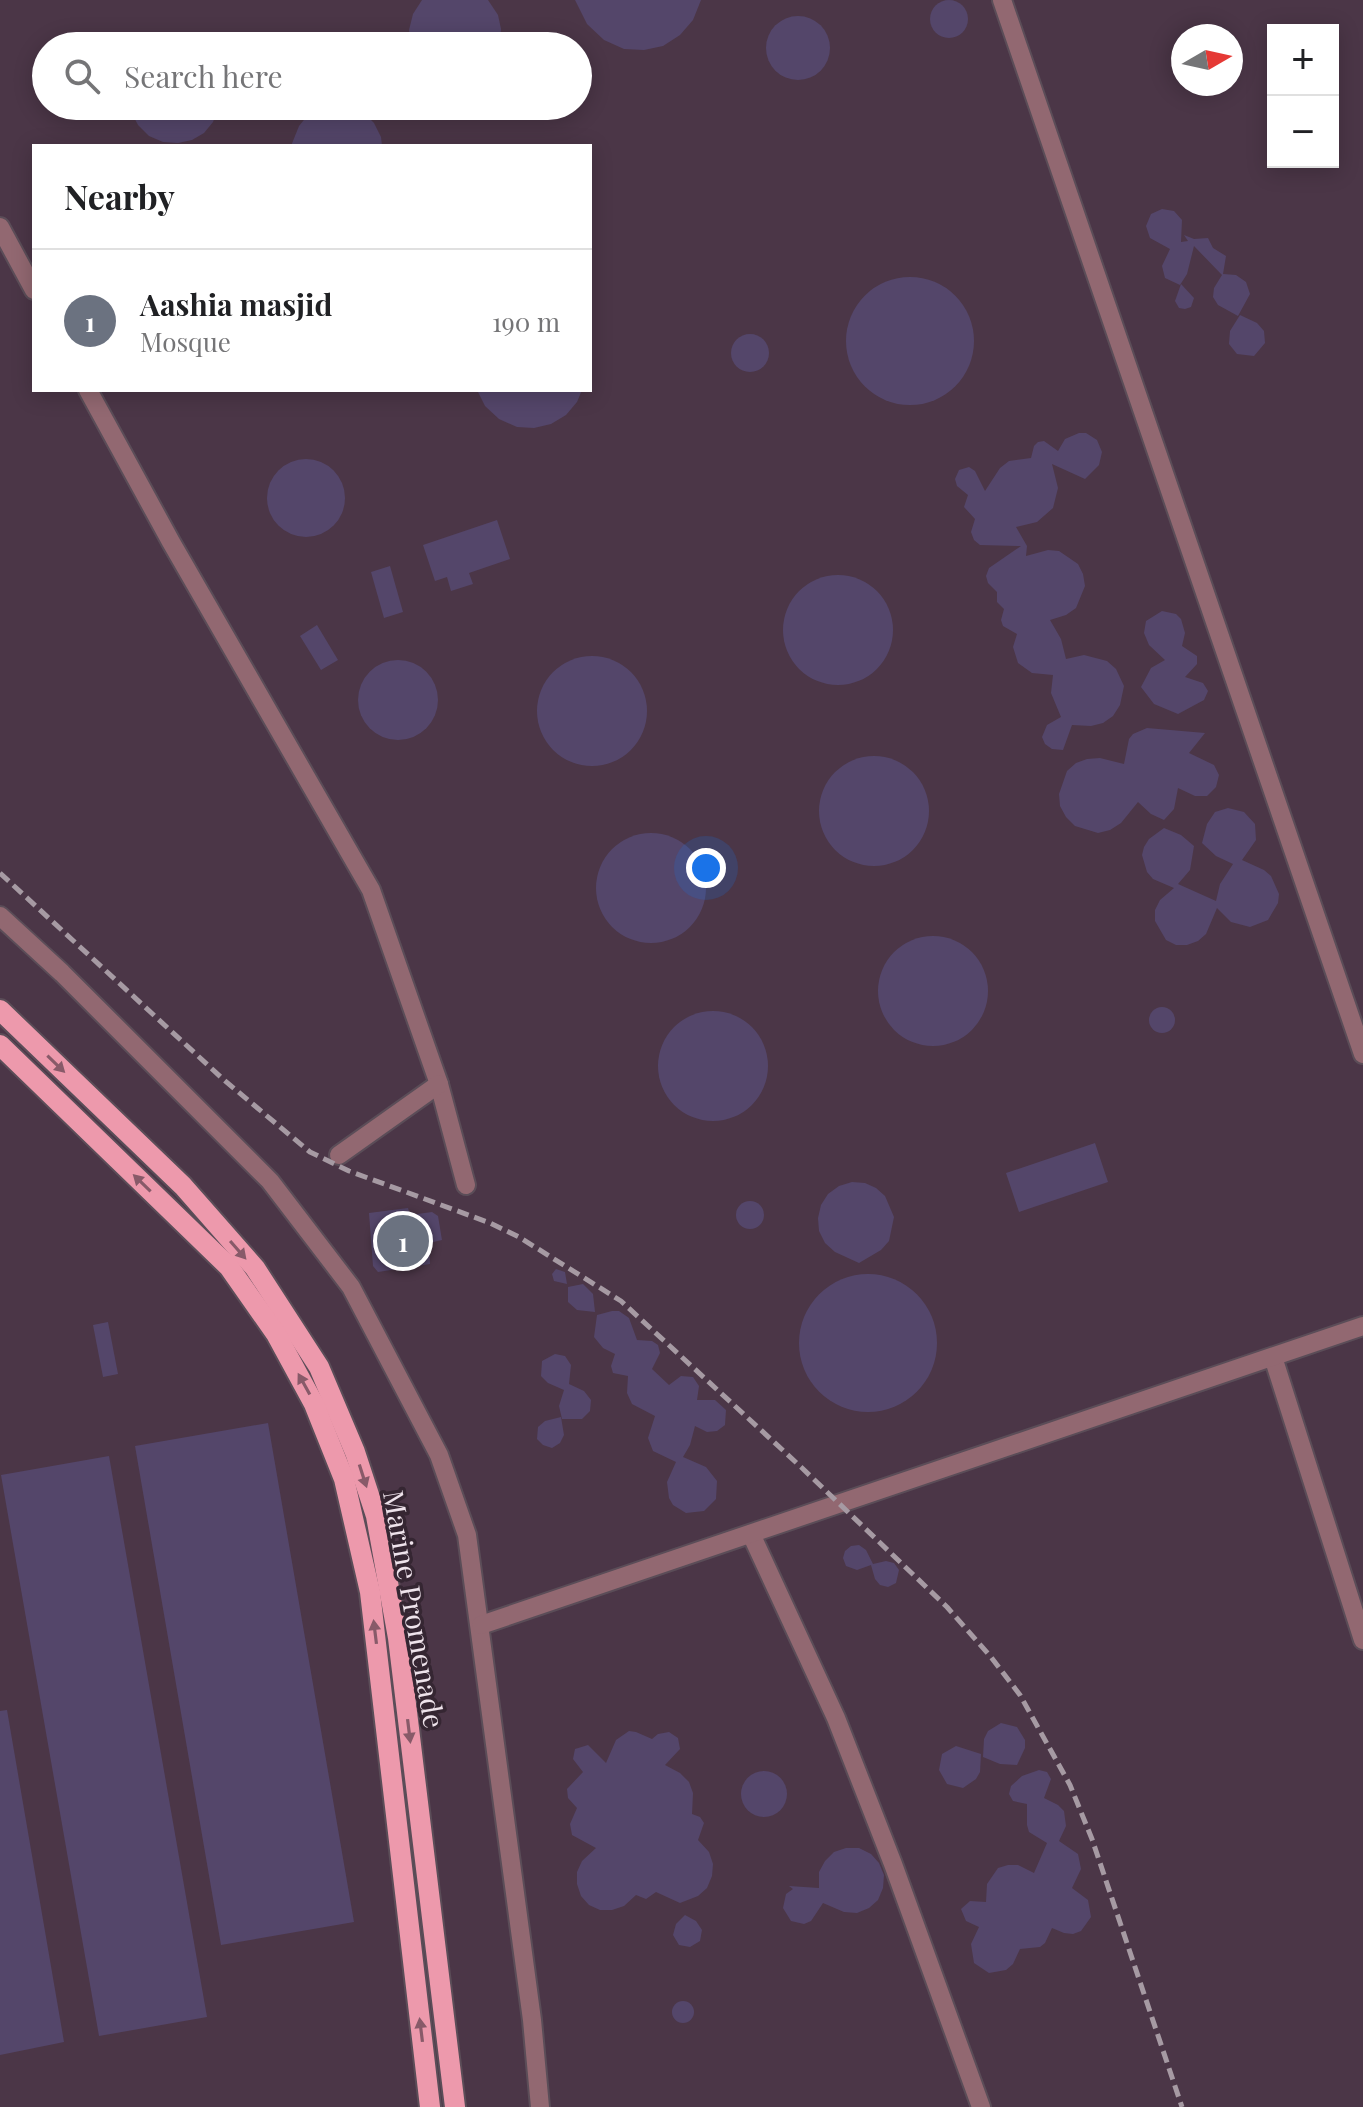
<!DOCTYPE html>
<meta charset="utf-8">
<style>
body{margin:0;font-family:"Playfair Display",serif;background:#f6f6f6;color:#202124}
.controls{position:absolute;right:24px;top:24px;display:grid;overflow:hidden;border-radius:0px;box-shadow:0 4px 20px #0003}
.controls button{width:72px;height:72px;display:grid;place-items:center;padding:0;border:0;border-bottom:2px solid #e0e0e0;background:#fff;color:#202124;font:40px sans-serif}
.compass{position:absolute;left:1171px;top:24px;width:72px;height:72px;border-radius:50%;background:#fff;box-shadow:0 4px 20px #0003;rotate:81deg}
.you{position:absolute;left:706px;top:868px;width:28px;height:28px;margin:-20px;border:6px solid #fff;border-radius:50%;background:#1a73e8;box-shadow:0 0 0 12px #1a73e833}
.badge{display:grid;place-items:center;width:52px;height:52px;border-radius:50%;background:#2563eb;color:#fff;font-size:26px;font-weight:700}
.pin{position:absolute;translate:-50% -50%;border:4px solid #fff;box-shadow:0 2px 8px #0006}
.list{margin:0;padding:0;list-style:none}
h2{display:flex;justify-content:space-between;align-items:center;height:104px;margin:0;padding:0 32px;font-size:34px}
h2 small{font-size:26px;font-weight:400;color:#757577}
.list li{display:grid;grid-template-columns:52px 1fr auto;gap:24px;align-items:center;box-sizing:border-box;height:144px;padding:0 32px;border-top:2px solid #e0e0e0}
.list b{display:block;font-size:30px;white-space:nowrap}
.list p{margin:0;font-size:26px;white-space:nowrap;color:#757577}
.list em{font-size:26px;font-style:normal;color:#757577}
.icon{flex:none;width:44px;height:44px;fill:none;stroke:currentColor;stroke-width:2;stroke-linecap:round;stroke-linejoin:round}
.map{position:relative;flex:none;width:1363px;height:2107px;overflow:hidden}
.search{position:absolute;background:#fff;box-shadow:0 4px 20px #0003;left:32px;top:32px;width:560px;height:88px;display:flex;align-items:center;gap:20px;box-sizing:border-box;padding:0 28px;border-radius:44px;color:#757577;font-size:30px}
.panel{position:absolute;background:#fff;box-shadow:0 4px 20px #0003;left:32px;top:144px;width:560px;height:248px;border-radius:0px}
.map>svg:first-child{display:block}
.built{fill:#4b3647;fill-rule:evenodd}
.building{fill:#54466a}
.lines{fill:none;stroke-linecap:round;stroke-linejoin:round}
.minor-casing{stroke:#5b4d58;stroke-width:22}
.major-casing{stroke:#5b4d58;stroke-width:24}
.minor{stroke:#926871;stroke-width:18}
.major{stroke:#ed99ac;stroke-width:20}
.rail{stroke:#a69aa3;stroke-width:5;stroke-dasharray:12 6;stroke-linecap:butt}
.oneway{fill:#885a69}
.labels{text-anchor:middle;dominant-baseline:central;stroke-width:7;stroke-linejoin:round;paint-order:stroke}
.street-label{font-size:28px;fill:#eee3eb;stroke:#352632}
</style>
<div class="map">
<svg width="1363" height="2107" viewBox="0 0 1363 2107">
<rect width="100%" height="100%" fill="#3f303c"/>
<!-- built -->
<path class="built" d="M0 0H1363V2107H0ZM1273 30H1333V162H1273ZM1183 36H1231V84H1183ZM46 46H578V106H46ZM34 146H590V390H34Z"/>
<!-- building -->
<g class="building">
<circle cx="949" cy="19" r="19"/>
<path d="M422 0H488L498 15 501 29 500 46H411L409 30 413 14Z"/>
<path d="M575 0H701L693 20 680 35 663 46 644 50 624 49 604 40 587 24Z"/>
<circle cx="798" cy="48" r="32"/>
<path d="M128 106H219L213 122 204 133 192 140 178 143 163 142 149 136 138 125Z"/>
<path d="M327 106H350L363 112 374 123 381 137 382 146H291L299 126 308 115Z"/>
<path d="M1162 209 1174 211 1182 220 1181 242 1188 241 1184 235 1194 239 1208 238 1213 248 1226 256 1223 274 1236 275 1246 282 1250 294 1238 316 1218 305 1213 297 1214 288 1222 275 1194 246 1187 274 1180 285 1165 278 1162 266 1170 249 1150 238 1146 226 1151 214Z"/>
<circle cx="910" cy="341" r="64"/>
<path d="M1181 284 1194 298 1191 307 1185 309 1179 308 1175 301Z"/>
<path d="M1240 315 1257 323 1264 331 1265 343 1254 356 1237 354 1229 344 1230 331Z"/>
<circle cx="750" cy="353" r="19"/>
<path d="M477 390H582L577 402 566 415 551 424 534 428 517 427 499 419 485 406Z"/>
<path d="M1079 433H1086L1097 440 1102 452 1099 465 1085 479 1052 464 1058 488 1053 508 1037 522 1016 527 1027 546 1026 556 1048 550 1059 551 1078 564 1083 574 1085 586 1076 608 1066 615 1050 620 1061 639 1066 659 1084 655 1107 661 1116 669 1124 686 1120 705 1113 716 1103 723 1091 726 1072 725 1063 750 1052 749 1045 744 1042 737 1047 725 1061 717 1051 693 1053 675 1032 673 1018 663 1013 647 1017 634 1003 626 1001 620 1004 609 997 602V592L988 583 986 576 989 568 1021 546 980 545 974 540 971 532 975 519 964 507 968 495 957 486 955 479 959 470 969 467 975 471 985 491 1000 468 1009 461 1031 458 1034 446 1038 442 1044 441 1058 451 1065 439Z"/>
<circle cx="306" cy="498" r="39"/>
<path d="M497 520 510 559 469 573 473 584 451 591 447 577 435 581 423 545Z"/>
<path d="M390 566 403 612 384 618 371 572Z"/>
<circle cx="838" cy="630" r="55"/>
<path d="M1162 611 1176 614 1181 619 1185 633 1182 646 1197 656V664L1185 677 1203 683 1208 691 1204 700 1178 714 1154 704 1141 687 1151 668 1165 660 1149 645 1144 633 1146 621Z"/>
<path d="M317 625 338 660 321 670 300 636Z"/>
<circle cx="592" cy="711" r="55"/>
<circle cx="398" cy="700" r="40"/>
<path d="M1147 728 1205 733 1189 753 1214 765 1219 775 1216 787 1207 796H1195L1178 788 1174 809 1164 820 1151 814 1138 802 1121 823 1110 830 1098 833 1075 826 1066 817 1060 806 1059 794 1067 771 1076 763 1087 759 1100 758 1124 764 1129 739 1133 734Z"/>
<circle cx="874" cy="811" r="55"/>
<path d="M1228 808 1244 812 1255 824 1256 840 1242 860 1264 870 1271 876 1279 894 1278 903 1268 920 1250 927 1231 922 1217 908 1206 934 1198 941 1187 945H1176L1166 940 1155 921V910L1160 900 1174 888 1153 879 1147 872 1142 855 1144 847 1149 839 1164 828 1181 835 1194 846 1190 870 1178 884 1216 901 1220 884 1233 864 1216 856 1202 843 1207 824 1215 812Z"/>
<circle cx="651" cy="888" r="55"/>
<circle cx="933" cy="991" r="55"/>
<circle cx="1162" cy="1020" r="13"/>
<circle cx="713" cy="1066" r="55"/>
<path d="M1095 1143 1108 1182 1019 1212 1006 1173Z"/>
<path d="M852 1182 865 1183 876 1188 885 1196 894 1217 889 1241 881 1250 859 1263 835 1252 825 1243 819 1231 818 1218 821 1205 828 1194 839 1186Z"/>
<circle cx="750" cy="1215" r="14"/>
<path d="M408 1208 410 1215 432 1212 438 1216 442 1240 429 1243 430 1264 378 1272 373 1266 369 1213Z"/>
<path d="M556 1269 565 1272 567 1284 554 1281 552 1274Z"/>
<circle cx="868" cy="1343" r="69"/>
<path d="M583 1284 593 1294 595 1312 577 1310 568 1302V1287Z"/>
<path d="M612 1311H619L629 1318 637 1340 652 1341 658 1345 660 1353 652 1369 669 1385 681 1376 693 1377 699 1386 697 1400H715L726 1410 725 1425 717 1431 707 1432 695 1426 690 1445 683 1457 706 1467 717 1481 716 1499 704 1511 686 1513 673 1505 669 1498 667 1482 676 1462 653 1451 648 1438 655 1416 632 1404 627 1393 628 1376 613 1373 611 1366 615 1354 603 1348 594 1337 597 1315Z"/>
<path d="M108 1322 118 1374 103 1377 93 1325Z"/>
<path d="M555 1354 565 1356 571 1365 569 1384 584 1391 591 1400 590 1411 582 1419H562L559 1406 564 1390 548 1383 541 1376 542 1361Z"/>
<path d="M561 1417 564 1435 560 1443 552 1448 543 1445 537 1439 538 1427 545 1421Z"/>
<path d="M268 1423 354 1922 221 1945 135 1446Z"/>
<path d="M109 1456 207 2017 99 2036 1 1475Z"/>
<path d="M859 1545 866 1550 873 1564 886 1561 894 1563 899 1570 896 1583 888 1587 880 1585 875 1579 871 1565 857 1570 846 1566 843 1558 845 1551 851 1546Z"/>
<path d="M7 1710 64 2042 0 2055V1711Z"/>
<path d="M1001 1723 1017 1727 1025 1740V1748L1017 1765 1000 1764 983 1757 984 1739 988 1731Z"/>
<path d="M629 1731 636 1732 652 1739 658 1734 669 1732 678 1738 680 1749 665 1765 680 1773 689 1782 693 1793 692 1814 700 1817 704 1823 698 1840 709 1852 713 1864 712 1876 707 1888 698 1896 680 1903 656 1892 646 1899 636 1895 624 1906 612 1910H600L589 1905 581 1896 577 1884V1872L582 1861 596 1848 572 1835 570 1824 577 1808 568 1798 567 1789 583 1772 573 1759 575 1749 588 1745 606 1763 616 1740Z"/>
<path d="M956 1746 981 1754 980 1772 976 1779 963 1788 947 1784 939 1770 942 1754Z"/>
<path d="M1039 1770 1047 1772 1051 1779 1044 1798 1058 1805 1064 1811 1066 1826 1059 1841 1078 1854 1081 1869 1072 1888 1088 1900 1091 1917 1081 1931 1073 1934 1064 1933 1052 1928 1045 1943 1040 1947 1020 1949 1013 1964 1006 1970 989 1973 974 1963 971 1944 979 1927 966 1921 961 1909 970 1901 986 1902 987 1884 998 1868 1008 1865H1018L1034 1873 1047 1843 1029 1832 1027 1825V1804L1013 1801 1009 1794 1011 1786 1022 1776Z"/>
<circle cx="764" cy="1794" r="23"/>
<path d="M846 1848H859L871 1854 879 1863 884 1875 883 1888 878 1900 869 1908 857 1913 844 1912 823 1903 811 1921 804 1924 791 1921 783 1908 786 1894 793 1889 789 1886 819 1888V1872L825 1861 834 1852Z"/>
<path d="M685 1915 696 1921 702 1930 700 1941 690 1947 679 1945 673 1935 676 1924Z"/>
<circle cx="683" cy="2012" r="11"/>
</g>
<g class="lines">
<defs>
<g id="minor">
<path d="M1002 0 1363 1054"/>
<path d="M0 227 34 290"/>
<path d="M88 390 171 542 371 890 439 1084 466 1185"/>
<path d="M0 916 62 973 270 1181 351 1287 439 1455 467 1535 532 2020 540 2107"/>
<path d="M339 1155 439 1084"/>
<path d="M1273 1357 1363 1640"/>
<path d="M751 1534 836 1718 893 1864 981 2107"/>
<path d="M481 1625 1363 1326"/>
</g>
<g id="major">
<path d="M0 1010 183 1186 255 1268 319 1367 355 1452 376 1516 398 1638 455 2107"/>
<path d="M0 1045 229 1267 276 1334 314 1404 344 1479 370 1592 430 2107"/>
</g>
</defs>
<!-- minor casing -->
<use href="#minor" class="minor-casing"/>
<!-- major casing -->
<use href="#major" class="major-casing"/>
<!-- minor -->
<use href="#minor" class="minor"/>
<!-- major -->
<use href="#major" class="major"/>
<!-- rail -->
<path class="rail" d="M0 873 224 1080 310 1152 349 1171 490 1223 519 1237 621 1301 801 1467 947 1607 991 1657 1020 1695 1070 1785 1092 1839 1182 2107"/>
</g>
<!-- one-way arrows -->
<defs><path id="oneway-solid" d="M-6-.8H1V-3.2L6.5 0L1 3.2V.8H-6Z" transform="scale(2)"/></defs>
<g class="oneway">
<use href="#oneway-solid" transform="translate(56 1064) rotate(44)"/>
<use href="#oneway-solid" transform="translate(142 1183) rotate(-136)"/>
<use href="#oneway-solid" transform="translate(238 1250) rotate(49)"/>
<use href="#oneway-solid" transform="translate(304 1384) rotate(-119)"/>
<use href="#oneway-solid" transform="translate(363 1476) rotate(72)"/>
<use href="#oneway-solid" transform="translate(375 1632) rotate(-97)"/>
<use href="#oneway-solid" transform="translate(409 1731) rotate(83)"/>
<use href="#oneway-solid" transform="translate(421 2030) rotate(-97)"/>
</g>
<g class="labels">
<!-- street labels -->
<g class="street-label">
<text transform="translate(415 1609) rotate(80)">Marine Promenade</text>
</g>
</g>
</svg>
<div class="controls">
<button>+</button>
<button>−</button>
</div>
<svg class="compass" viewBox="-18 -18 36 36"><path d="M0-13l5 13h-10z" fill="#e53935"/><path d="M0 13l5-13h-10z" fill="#757577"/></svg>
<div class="you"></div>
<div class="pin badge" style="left:403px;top:1241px;background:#6b7280">1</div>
<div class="search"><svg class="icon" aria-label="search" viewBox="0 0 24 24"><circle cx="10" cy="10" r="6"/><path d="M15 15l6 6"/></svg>Search here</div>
<section class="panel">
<h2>Nearby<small></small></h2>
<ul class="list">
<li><span class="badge" style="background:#6b7280">1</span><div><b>Aashia masjid</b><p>Mosque</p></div><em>190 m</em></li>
</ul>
</section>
</div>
